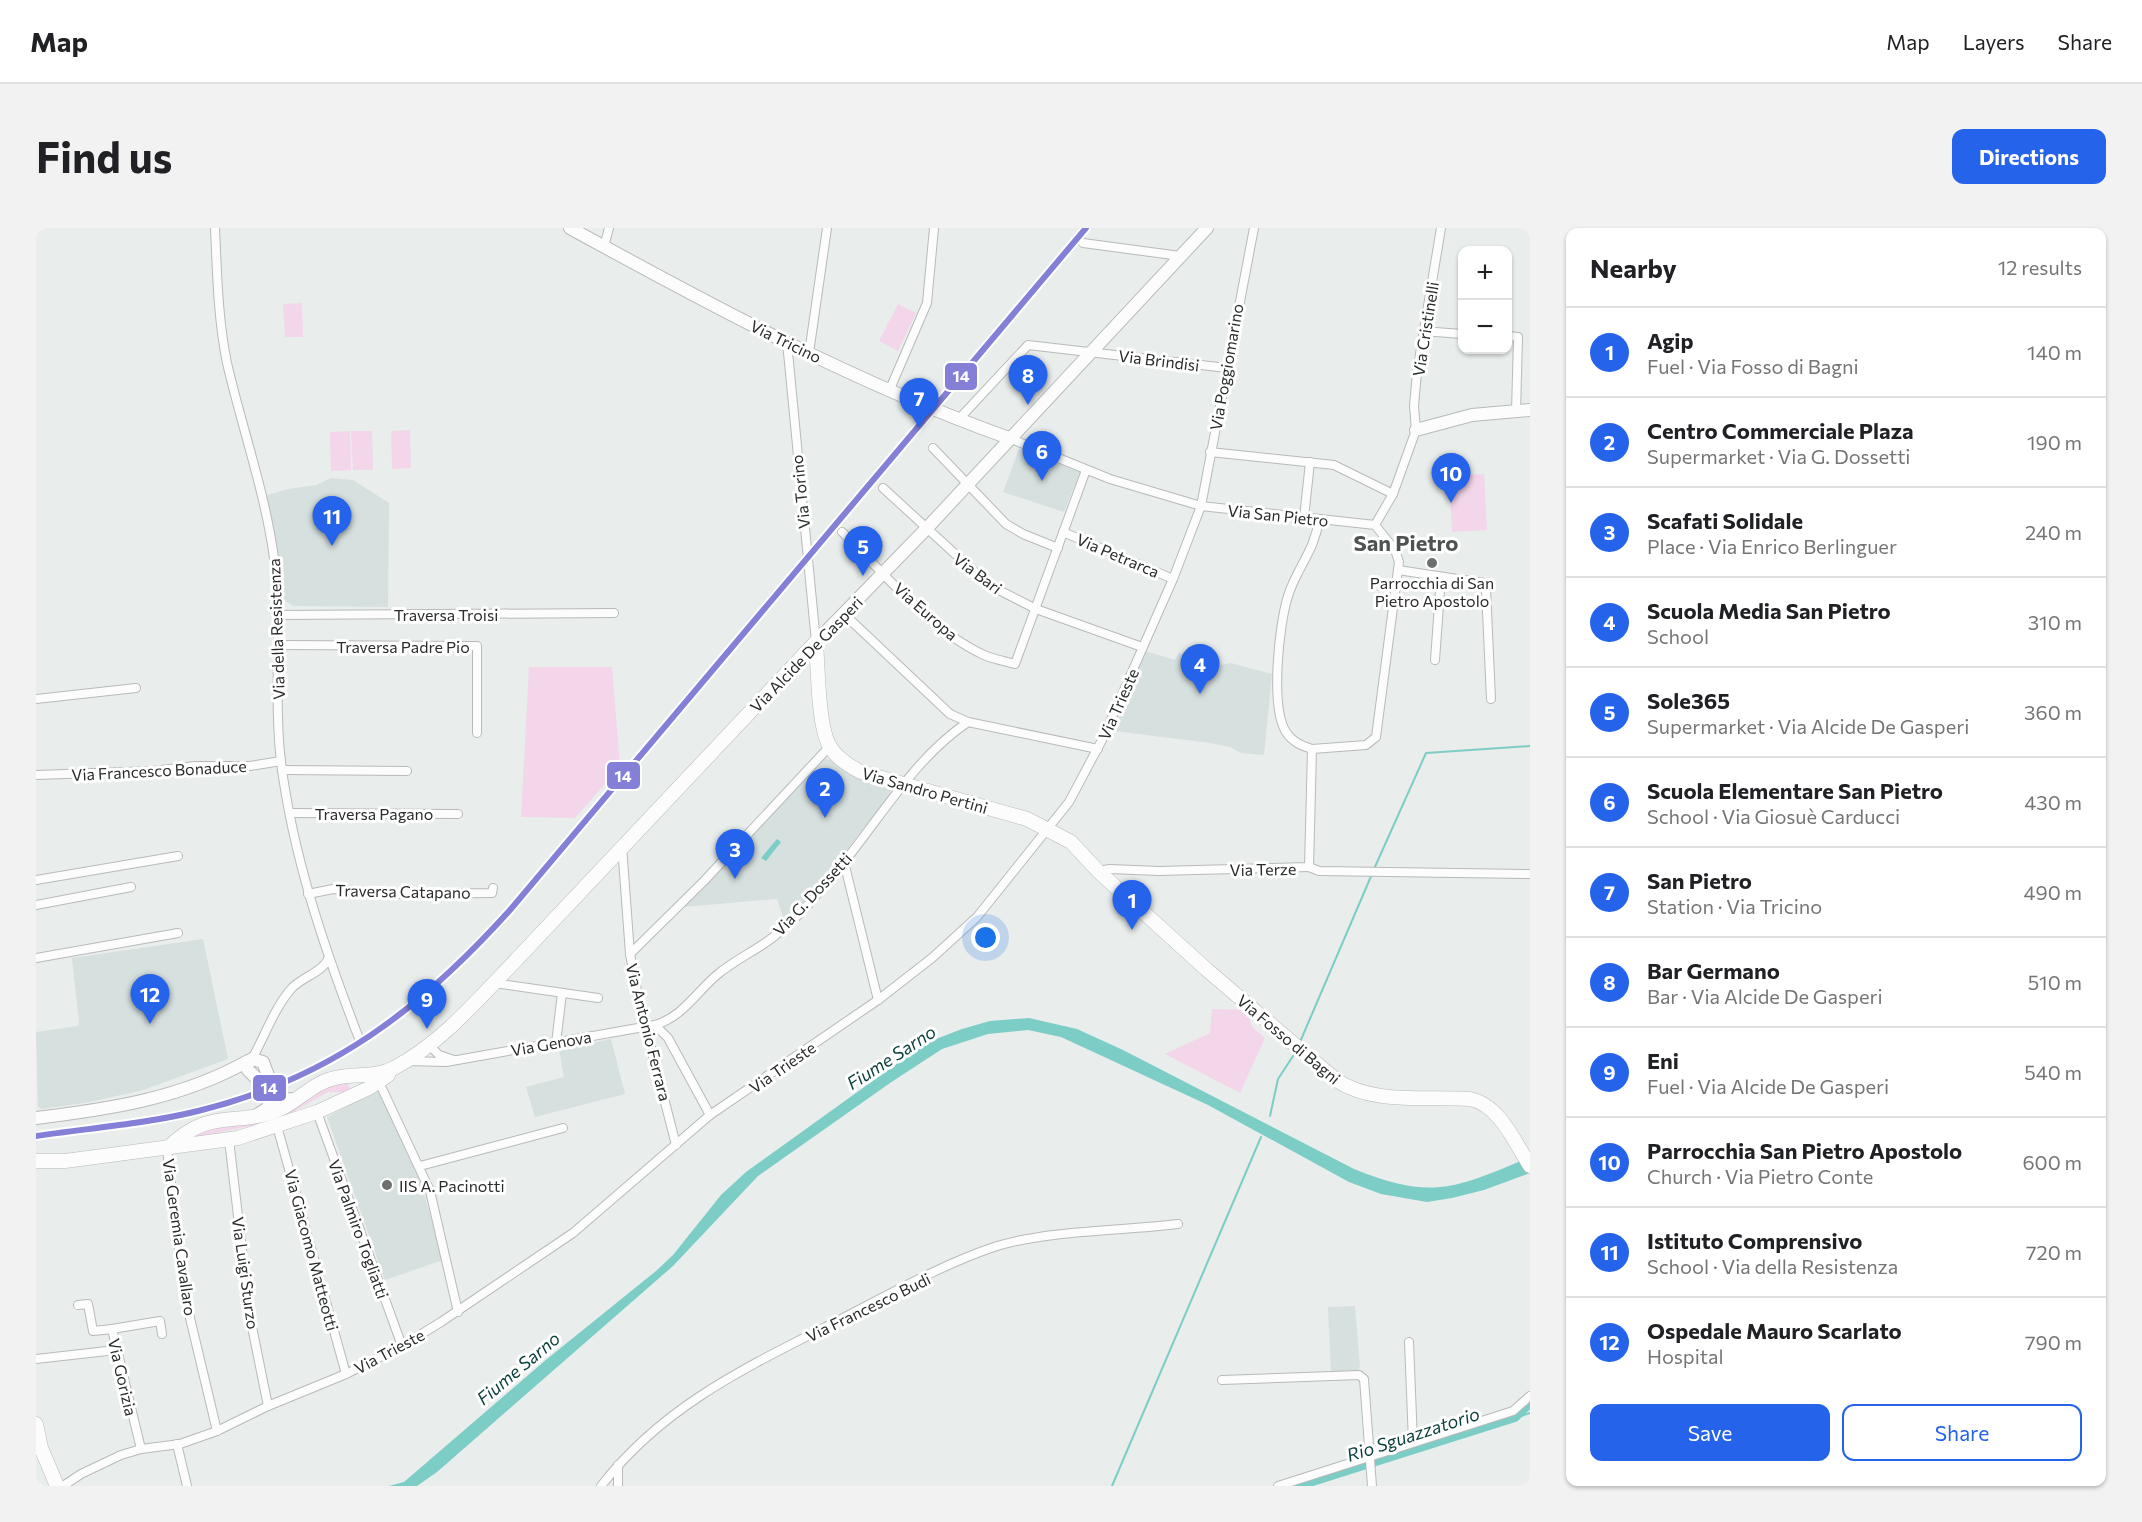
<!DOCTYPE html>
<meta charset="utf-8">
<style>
body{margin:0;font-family:Commissioner,sans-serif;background:#f2f2f2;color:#202124}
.controls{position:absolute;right:18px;top:18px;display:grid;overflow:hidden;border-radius:12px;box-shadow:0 2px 4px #0004}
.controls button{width:54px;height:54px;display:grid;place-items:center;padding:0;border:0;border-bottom:2px solid #e0e0e0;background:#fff;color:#202124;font:30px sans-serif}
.you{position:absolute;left:950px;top:710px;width:21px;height:21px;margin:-15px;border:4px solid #fff;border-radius:50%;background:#1a73e8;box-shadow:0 0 0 9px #1a73e833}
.badge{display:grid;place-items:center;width:39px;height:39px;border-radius:50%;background:#2563eb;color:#fff;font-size:20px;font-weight:700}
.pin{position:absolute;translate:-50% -50px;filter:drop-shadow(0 2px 3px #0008)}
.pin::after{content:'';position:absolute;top:32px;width:21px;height:18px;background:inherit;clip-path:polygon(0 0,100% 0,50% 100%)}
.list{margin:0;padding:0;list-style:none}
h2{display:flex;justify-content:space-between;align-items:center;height:78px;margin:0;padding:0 24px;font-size:26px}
h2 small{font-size:20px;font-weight:400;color:#757577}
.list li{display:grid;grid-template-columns:39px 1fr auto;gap:18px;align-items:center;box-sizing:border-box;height:90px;padding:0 24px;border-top:2px solid #e0e0e0}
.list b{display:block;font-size:22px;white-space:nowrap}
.list p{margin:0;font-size:20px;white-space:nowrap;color:#757577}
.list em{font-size:20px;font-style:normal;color:#757577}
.actions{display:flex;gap:12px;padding:18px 24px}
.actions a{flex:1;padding:14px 0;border:2px solid #2563eb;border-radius:12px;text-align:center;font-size:21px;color:#2563eb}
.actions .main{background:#2563eb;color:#fff}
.map{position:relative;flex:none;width:1494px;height:1258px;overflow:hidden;border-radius:12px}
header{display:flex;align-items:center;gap:36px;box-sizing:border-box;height:84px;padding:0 30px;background:#fff;border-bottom:2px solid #e0e0e0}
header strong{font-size:28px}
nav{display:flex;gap:33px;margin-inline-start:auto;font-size:21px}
.intro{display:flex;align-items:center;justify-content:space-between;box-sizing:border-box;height:144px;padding:0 36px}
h1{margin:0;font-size:42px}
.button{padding:15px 27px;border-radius:12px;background:#2563eb;color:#fff;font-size:21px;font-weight:700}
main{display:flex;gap:36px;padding:0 36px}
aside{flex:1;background:#fff;border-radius:12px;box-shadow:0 2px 4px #0004}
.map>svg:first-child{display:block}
.built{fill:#d6e0df}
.green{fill:#f4d6eb}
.water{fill:#7ccdc6}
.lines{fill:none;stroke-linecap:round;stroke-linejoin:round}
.stream{stroke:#7ccdc6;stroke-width:2}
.canal{stroke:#7ccdc6;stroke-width:8}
.street-casing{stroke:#b8baba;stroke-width:10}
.secondary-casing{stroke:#b8baba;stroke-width:14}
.primary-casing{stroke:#b8baba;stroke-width:15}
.street{stroke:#fcfcfc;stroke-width:8}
.secondary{stroke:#fcfcfc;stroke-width:12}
.primary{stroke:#fcfcfc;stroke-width:14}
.rail-1-casing{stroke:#fff;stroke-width:10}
.rail-1{stroke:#8480d7;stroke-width:6}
.poi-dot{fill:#6d706f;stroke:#fff;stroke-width:2}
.labels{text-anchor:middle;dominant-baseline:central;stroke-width:6;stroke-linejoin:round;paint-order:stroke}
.street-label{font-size:16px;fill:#2a2c2c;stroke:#fff}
.poi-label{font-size:16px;fill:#2a2c2c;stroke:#fff}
.water-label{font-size:18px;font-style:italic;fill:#083e39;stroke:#fff}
.district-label{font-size:22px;font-weight:bold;fill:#4e5352;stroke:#fff}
.line-badge{stroke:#fff;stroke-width:2}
.badge-label{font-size:16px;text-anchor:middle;font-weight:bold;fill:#fff}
</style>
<header>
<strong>Map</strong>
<nav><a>Map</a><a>Layers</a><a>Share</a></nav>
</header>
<div class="intro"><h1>Find us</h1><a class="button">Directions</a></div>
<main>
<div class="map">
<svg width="1494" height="1258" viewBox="0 0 1494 1258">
<rect width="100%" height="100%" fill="#e9edec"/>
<!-- built -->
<g class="built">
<path d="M983 221 1044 244 1028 284 967 264Z"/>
<path d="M295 250 317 252 353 275 352 379 258 378 246 371 239 306 231 267 253 261 280 257Z"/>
<path d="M1109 423 1139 432 1143 425 1179 438 1195 435 1236 446 1228 527 1205 525 1194 519 1174 515 1078 503Z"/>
<path d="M789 530 857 560 848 575 764 680 749 695 741 671 647 679Z"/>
<path d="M167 711 192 831 107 862 54 874 6 881 2 879 0 804 42 798 43 794 36 730Z"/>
<path d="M575 811 589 866 499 889 490 859 528 849 523 822Z"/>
<path d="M339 863H343L384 953 407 1032 349 1052 291 889Z"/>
<path d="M1319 1078 1324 1139 1320 1145 1295 1146 1292 1079Z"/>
</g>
<!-- green -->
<g class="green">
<path d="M266 75 267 109H249L247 76Z"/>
<path d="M862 76 880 85 862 123 843 113Z"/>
<path d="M374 202 375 240 356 241 355 203Z"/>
<path d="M314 203 315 242 295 243 294 204Z"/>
<path d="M315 203H336L337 242H317Z"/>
<path d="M1448 246 1451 302 1416 304 1413 248Z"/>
<path d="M493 439H576L584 539 539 590 485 589Z"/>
<path d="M1176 781 1212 782 1216 799 1229 810 1204 865 1129 826 1174 805Z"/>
<path d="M303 854 311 855 314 861 310 864H292L243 892 156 910 162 902Z"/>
</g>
<!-- water -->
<g class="water">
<path d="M741 611 745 614 730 633 725 630Z"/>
<path d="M993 790 1041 801 1087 822 1318 941C1396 973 1420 960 1494 929V945L1448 962 1416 970 1391 974 1345 966 1313 954 1172 877 1025 809 992 802 952 806 906 821 854 855 722 948 637 1038 401 1244 381 1258H353L368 1254 511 1131 620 1043 637 1027 685 967 710 944 877 824 900 811 926 801 954 793Z"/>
</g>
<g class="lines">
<!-- stream -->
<g class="stream">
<path d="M1338 641 1390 525 1494 518"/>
<path d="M1264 814 1336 646"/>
<path d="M1234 888 1242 851 1259 825"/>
<path d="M1479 1190 1494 1185"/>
<path d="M1076 1258 1225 909"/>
</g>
<!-- canal -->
<path class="canal" d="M1264 1258 1479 1190 1494 1176"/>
<defs>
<g id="street">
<path d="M179 0C181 44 182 92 191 135 206 200 229 264 238 330 247 397 237 466 245 534 257 629 288 719 322 808"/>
<path d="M1047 15 1144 28"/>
<path d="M568 19 573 0"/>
<path d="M1386 103 1426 106"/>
<path d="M1472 108 1482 109 1480 184"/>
<path d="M751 114 780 414"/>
<path d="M773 125 791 0"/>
<path d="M854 161 891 75 898 0"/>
<path d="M922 192 992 117 1191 140"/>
<path d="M973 210 1074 251 1165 278 1339 297 1359 322 1363 334 1340 509 1330 517 1276 521C1266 518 1256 514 1250 504 1234 479 1243 396 1252 368 1261 339 1279 323 1283 291"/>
<path d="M897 220 970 296 987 306 1022 320"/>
<path d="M1174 224 1298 237 1357 266"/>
<path d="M847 260 953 357 1000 381 1106 419"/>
<path d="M1268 290 1274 234"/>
<path d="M1339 297 1357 266 1380 202 1378 178 1381 144 1405 0"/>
<path d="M806 304C848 345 894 402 948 427 957 431 969 433 979 436L1050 242"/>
<path d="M1027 304 1137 351"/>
<path d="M1362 342 1448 355 1450 361 1455 471"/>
<path d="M808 386 914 486 932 494 1062 521"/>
<path d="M241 387 578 385"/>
<path d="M242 417 441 418V505"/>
<path d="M1399 432 1405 349"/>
<path d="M0 471 100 460"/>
<path d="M246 542 371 543"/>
<path d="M0 547 117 543 159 538H214L245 533"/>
<path d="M254 585 422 586"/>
<path d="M586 618 594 726 603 773 640 917"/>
<path d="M808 634 842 772"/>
<path d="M1273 639 1283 643 1494 646"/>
<path d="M1062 643 1074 641 1123 643 1273 639 1276 521"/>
<path d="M0 652 142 628"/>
<path d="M272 666 297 661 353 666 456 665 457 660"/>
<path d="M0 677 95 659"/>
<path d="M594 726 668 653 794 518"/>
<path d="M0 730 142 705"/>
<path d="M458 755 562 770"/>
<path d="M619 797 632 810 674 887"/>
<path d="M520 815 526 765"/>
<path d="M392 816 403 827 418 832"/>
<path d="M216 831C229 808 238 780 256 760 265 750 288 743 292 731"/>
<path d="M370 833 410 834 619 797C647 789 661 763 682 746 699 732 719 723 736 710 763 690 787 660 808 634 847 586 880 529 932 494"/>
<path d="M343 854 394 963 422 1084"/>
<path d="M281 884 366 1118"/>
<path d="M241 898 310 1146"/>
<path d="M193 912 214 1089 232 1178"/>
<path d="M131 921 149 1069 181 1203"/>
<path d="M384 938 527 900"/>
<path d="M42 1077 52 1076 57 1103 76 1101"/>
<path d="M1373 1114 1377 1214"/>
<path d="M0 1131 80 1122"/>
<path d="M1186 1152 1323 1147 1328 1151 1336 1258"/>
<path d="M141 1216 151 1258"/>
<path d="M105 1221 76 1101 124 1093 126 1106"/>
<path d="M582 1237V1258"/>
<path d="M27 1258 45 1246 85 1227 105 1221 144 1216 181 1203 232 1178 310 1146 366 1118 405 1094 537 1005 674 887 842 772 896 730 941 689 1033 574 1066 512 1137 351 1165 278 1218 0"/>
<path d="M565 1258C631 1173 720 1135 813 1087 859 1063 912 1034 961 1018 1015 1002 1085 1003 1142 996"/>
<path d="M1242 1258 1477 1183 1494 1168"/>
</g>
<g id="secondary">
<path d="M534 0C676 78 821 156 973 210"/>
<path d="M1380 202 1436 187 1494 182"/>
<path d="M780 414 891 300 1171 0"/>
<path d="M221 887 232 880C238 863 222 852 212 842L211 836 216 831 227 834 241 872 259 871"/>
<path d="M0 890C75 881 146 870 212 833"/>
</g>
<g id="primary">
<path d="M780 414C782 440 782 496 793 517 800 530 813 538 825 544L991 591 1035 614 1062 643 1170 741 1300 852C1337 877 1391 868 1434 871 1464 877 1479 915 1494 938"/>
<path d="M131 921C175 876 203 902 248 879 265 870 277 856 295 851 316 844 338 851 358 840 406 815 444 769 481 731L780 414"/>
<path d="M0 933H29L202 910 281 884 333 860 352 847"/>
<path d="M0 1196 5 1220 21 1258"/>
</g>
</defs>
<!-- street casing -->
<use href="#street" class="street-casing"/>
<!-- secondary casing -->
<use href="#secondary" class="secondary-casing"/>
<!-- primary casing -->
<use href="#primary" class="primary-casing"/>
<!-- street -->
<use href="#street" class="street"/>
<!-- secondary -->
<use href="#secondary" class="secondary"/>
<!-- primary -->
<use href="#primary" class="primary"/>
<defs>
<path id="rail-1" d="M0 908C54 900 109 896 162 883 294 851 385 781 474 682L1050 0"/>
</defs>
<!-- rail-1 casing -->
<use href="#rail-1" class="rail-1-casing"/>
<!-- rail-1 -->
<use href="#rail-1" class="rail-1"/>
</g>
<!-- markers -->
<g class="poi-dot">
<circle cx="1396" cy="335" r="6"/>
<circle cx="351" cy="957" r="6"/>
</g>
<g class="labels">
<!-- street labels -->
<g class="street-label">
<text transform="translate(1389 101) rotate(-81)">Via Cristinelli</text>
<text transform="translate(750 113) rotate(26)">Via Tricino</text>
<text transform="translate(1123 132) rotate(7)">Via Brindisi</text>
<text transform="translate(1190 139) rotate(-80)">Via Poggiomarino</text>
<text transform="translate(764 264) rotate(-96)">Via Torino</text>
<text transform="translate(1242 287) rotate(6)">Via San Pietro</text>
<text transform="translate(1082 327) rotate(23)">Via Petrarca</text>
<text transform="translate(942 345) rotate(37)">Via Bari</text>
<text transform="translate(890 383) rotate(41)">Via Europa</text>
<text x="410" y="386">Traversa Troisi</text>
<text transform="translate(240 401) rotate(-92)">Via della Resistenza</text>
<text x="367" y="418">Traversa Padre Pio</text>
<text transform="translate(770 426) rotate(-46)">Via Alcide De Gasperi</text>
<text transform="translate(1082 476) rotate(-66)">Via Trieste</text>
<text transform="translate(123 542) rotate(-3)">Via Francesco Bonaduce</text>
<text transform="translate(889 562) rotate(16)">Via Sandro Pertini</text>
<text x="338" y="585">Traversa Pagano</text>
<text transform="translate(1227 641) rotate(-1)">Via Terze</text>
<text transform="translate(367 663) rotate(1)">Traversa Catapano</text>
<text transform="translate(776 666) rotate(-47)">Via G. Dossetti</text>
<text transform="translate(613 804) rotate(76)">Via Antonio Ferrara</text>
<text transform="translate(1253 811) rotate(40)">Via Fosso di Bagni</text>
<text transform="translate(515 815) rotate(-10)">Via Genova</text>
<text transform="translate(746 839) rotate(-35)">Via Trieste</text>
<text transform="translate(323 1001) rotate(70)">Via Palmiro Togliatti</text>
<text transform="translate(144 1009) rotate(82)">Via Geremia Cavallaro</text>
<text transform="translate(276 1022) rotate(75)">Via Giacomo Matteotti</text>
<text transform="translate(210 1045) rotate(82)">Via Luigi Sturzo</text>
<text transform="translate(832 1079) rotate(-26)">Via Francesco Budi</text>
<text transform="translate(353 1123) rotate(-28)">Via Trieste</text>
<text transform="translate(87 1149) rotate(77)">Via Gorizia</text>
</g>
<!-- poi labels -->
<g class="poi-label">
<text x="1396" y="354">Parrocchia di San<tspan x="1396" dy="18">Pietro Apostolo</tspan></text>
<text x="363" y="957" text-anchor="start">IIS A. Pacinotti</text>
</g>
<!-- water labels -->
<g class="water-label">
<text transform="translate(855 829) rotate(-33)">Fiume Sarno</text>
<text transform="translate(482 1140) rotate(-40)">Fiume Sarno</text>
<text transform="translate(1377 1206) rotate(-18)">Rio Sguazzatorio</text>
</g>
<!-- district labels -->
<g class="district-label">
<text x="1370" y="314">San Pietro</text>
</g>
</g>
<g class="line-badge">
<rect x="908" y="134" width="34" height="29" rx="6" fill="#8480d7"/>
<rect x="570" y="533" width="35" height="29" rx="6" fill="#8480d7"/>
<rect x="216" y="846" width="35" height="28" rx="6" fill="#8480d7"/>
</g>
<g class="badge-label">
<text x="925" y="154">14</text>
<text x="587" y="554">14</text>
<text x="233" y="866">14</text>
</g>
</svg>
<div class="controls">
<button>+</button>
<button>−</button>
</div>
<div class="you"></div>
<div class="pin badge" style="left:1096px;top:702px">1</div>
<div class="pin badge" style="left:789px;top:590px">2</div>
<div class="pin badge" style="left:699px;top:651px">3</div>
<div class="pin badge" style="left:1164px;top:466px">4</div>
<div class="pin badge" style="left:827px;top:348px">5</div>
<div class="pin badge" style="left:1006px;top:253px">6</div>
<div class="pin badge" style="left:883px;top:200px">7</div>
<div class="pin badge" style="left:992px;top:177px">8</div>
<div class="pin badge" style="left:391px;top:801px">9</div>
<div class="pin badge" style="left:1415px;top:275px">10</div>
<div class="pin badge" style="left:296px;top:318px">11</div>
<div class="pin badge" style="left:114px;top:796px">12</div>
</div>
<aside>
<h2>Nearby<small>12 results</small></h2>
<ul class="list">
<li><span class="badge">1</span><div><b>Agip</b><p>Fuel · Via Fosso di Bagni</p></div><em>140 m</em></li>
<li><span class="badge">2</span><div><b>Centro Commerciale Plaza</b><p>Supermarket · Via G. Dossetti</p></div><em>190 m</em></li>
<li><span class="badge">3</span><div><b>Scafati Solidale</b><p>Place · Via Enrico Berlinguer</p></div><em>240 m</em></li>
<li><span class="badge">4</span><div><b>Scuola Media San Pietro</b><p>School</p></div><em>310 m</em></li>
<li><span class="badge">5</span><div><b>Sole365</b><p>Supermarket · Via Alcide De Gasperi</p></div><em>360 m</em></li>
<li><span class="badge">6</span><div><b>Scuola Elementare San Pietro</b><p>School · Via Giosuè Carducci</p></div><em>430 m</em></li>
<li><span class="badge">7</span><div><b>San Pietro</b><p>Station · Via Tricino</p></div><em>490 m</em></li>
<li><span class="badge">8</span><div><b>Bar Germano</b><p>Bar · Via Alcide De Gasperi</p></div><em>510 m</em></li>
<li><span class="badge">9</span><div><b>Eni</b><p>Fuel · Via Alcide De Gasperi</p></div><em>540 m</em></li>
<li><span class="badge">10</span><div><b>Parrocchia San Pietro Apostolo</b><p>Church · Via Pietro Conte</p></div><em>600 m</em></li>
<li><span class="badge">11</span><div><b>Istituto Comprensivo</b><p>School · Via della Resistenza</p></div><em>720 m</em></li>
<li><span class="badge">12</span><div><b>Ospedale Mauro Scarlato</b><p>Hospital</p></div><em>790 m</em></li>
</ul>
<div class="actions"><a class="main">Save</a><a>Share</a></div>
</aside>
</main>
